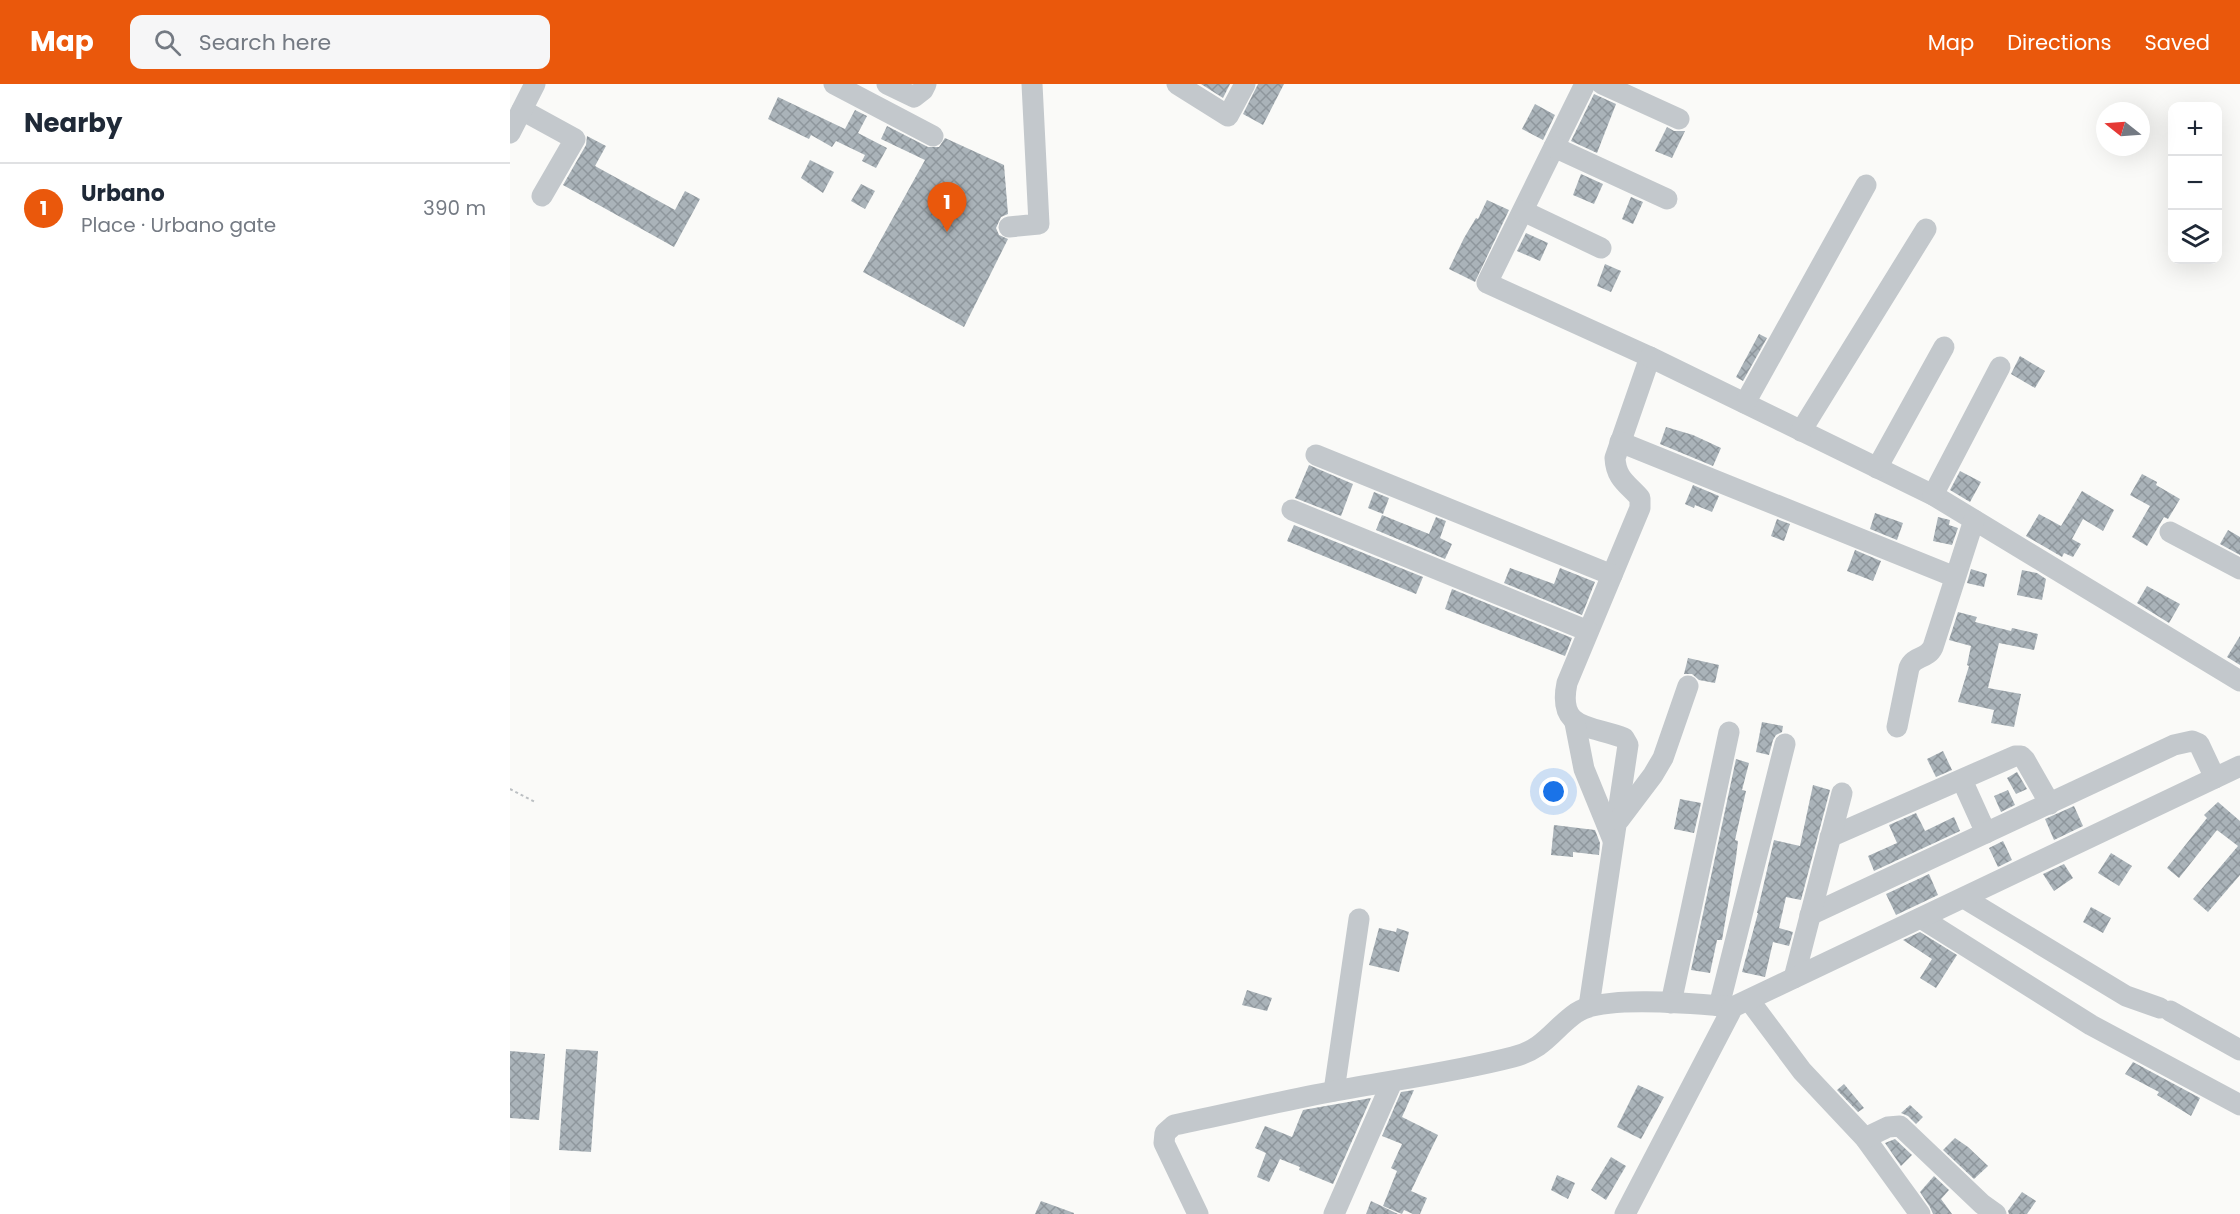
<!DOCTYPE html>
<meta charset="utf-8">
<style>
body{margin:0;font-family:Poppins,sans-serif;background:#f6f6f7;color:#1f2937}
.controls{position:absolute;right:18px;top:18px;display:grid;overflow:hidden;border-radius:12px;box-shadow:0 6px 24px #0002}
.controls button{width:54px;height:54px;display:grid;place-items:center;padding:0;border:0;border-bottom:2px solid #e0e1e3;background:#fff;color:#1f2937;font:30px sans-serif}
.compass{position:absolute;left:1586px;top:18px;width:54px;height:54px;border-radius:50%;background:#fff;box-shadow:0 6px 24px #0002;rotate:287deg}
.you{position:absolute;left:1044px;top:708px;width:21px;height:21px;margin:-15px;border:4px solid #fff;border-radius:50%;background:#1a73e8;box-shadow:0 0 0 9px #1a73e833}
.badge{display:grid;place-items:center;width:39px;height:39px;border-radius:50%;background:#ea580c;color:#fff;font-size:20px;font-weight:700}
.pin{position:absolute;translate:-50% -50px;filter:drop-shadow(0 2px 3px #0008)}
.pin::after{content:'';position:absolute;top:32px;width:21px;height:18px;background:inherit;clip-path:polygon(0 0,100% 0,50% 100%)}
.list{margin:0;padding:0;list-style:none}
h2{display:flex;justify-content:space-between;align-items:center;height:78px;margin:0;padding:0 24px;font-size:26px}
h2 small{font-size:20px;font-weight:400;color:#747a83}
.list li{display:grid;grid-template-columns:39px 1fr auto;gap:18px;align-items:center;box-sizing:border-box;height:90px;padding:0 24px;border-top:2px solid #e0e1e3}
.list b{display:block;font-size:22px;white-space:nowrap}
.list p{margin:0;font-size:20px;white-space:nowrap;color:#747a83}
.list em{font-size:20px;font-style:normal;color:#747a83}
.icon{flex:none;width:33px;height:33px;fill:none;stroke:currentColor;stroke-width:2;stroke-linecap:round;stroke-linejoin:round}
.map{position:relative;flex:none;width:1730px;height:1130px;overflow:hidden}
header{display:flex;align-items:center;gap:36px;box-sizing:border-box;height:84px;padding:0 30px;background:#ea580c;color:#fff}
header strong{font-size:28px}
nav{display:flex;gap:33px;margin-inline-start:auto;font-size:21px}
.search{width:420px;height:54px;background:#f6f6f7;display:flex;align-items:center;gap:15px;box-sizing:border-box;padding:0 21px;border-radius:12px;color:#747a83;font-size:22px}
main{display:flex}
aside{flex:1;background:#fff}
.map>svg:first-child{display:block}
.building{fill:url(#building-cross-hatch)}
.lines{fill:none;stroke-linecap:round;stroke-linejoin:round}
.path{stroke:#bbbfc2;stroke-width:2;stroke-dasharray:3 3;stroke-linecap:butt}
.minor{stroke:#c3c8cc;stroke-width:21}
</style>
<header>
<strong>Map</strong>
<div class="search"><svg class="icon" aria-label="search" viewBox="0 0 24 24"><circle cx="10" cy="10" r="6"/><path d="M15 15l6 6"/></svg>Search here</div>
<nav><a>Map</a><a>Directions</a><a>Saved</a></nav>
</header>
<main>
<aside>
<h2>Nearby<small></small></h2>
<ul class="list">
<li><span class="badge">1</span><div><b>Urbano</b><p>Place · Urbano gate</p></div><em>390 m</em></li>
</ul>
</aside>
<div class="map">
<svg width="1730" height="1130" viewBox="0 0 1730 1130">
<defs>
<pattern id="building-cross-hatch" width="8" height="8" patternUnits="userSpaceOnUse" patternTransform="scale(1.5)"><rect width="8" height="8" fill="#aab3b9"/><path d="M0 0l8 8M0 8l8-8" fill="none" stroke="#8e969c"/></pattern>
</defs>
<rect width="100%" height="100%" fill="#fafaf8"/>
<!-- building -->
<g class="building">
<path d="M691 0H720L713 14Z"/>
<path d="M748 0H774L753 41 733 30Z"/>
<path d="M1084 10 1106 20 1087 69 1061 57Z"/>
<path d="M268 13 335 45 345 26 357 32 348 49 377 64 366 84 352 77 355 71 326 57 322 63 301 51 299 55 258 35Z"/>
<path d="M1025 20 1045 31 1033 56 1012 45Z"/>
<path d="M377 42 418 63H429L435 54 494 81 498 130 491 133 486 144 489 151 498 155 454 243 353 188 415 76 371 55Z"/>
<path d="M1157 43 1164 47H1175L1162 74 1145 67Z"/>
<path d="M77 52 96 62 85 82 165 126 175 107 190 115 164 163 53 101 76 61Z"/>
<path d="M300 76 324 88 313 109 291 94Z"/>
<path d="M1071 90 1093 100 1084 120 1063 111Z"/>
<path d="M351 100 365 107 355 125 341 117Z"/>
<path d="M1121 113 1133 118 1123 140 1112 135Z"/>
<path d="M977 116 999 126 965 198 939 185 954 154 966 134 968 135Z"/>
<path d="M1016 149 1038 159 1030 177 1007 167Z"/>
<path d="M1095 180 1111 187 1101 208 1087 202Z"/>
<path d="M1249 250 1257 254 1233 297 1226 293Z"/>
<path d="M1510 272 1535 287 1525 304 1501 290Z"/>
<path d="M1156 343 1183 351 1211 364 1203 382 1150 360Z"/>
<path d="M799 381 843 400 831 432 785 414Z"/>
<path d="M1450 387 1471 398 1460 418 1440 406Z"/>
<path d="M1632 390 1647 398 1646 401 1670 415 1658 435 1654 433 1637 462 1622 453 1640 422 1620 411Z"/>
<path d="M1183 401 1209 412 1202 428 1185 421 1184 424 1175 420Z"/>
<path d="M1572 407 1604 426 1593 447 1573 435 1562 455 1571 460 1563 473 1554 469 1552 473 1516 452 1529 430 1551 442Z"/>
<path d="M864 408 879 414 873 430 858 424Z"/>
<path d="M1365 429 1393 439 1387 456 1360 445Z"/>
<path d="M872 431 919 450 926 433 936 437 930 454 942 460 935 475 866 446Z"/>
<path d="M1428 433 1440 436 1439 441 1448 444 1442 461 1423 457Z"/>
<path d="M1267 435 1280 440 1274 457 1261 452Z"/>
<path d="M784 441 913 493 906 510 777 457Z"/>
<path d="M1718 446 1730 453V471L1710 460Z"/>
<path d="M1345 466 1371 477 1363 497 1337 487Z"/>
<path d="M1000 484 1044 500 1050 484 1085 498 1072 531 994 499Z"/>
<path d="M1461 485 1477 490 1474 503 1457 499Z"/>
<path d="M1512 486 1527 489 1536 495 1532 516 1507 511Z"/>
<path d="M1637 502 1670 520 1659 539 1627 519Z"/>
<path d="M942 505 1062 554 1055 572 935 525Z"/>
<path d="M1448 528 1467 533 1465 538 1501 547 1502 544 1528 550 1524 566 1489 559 1478 604 1511 610 1504 643 1481 639 1484 626 1448 618 1459 582 1457 581 1461 562 1439 556Z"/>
<path d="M1730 552V581L1717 573Z"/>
<path d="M1178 574 1209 581 1205 599 1189 596 1182 590H1174Z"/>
<path d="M1252 638 1273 642 1272 648 1266 651 1263 656 1259 671 1246 668Z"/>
<path d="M1433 667 1442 686 1426 693 1417 675Z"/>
<path d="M1226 675 1239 679 1232 706 1236 707 1225 756 1228 757 1226 774 1212 856H1207L1200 889 1181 886Z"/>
<path d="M1507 688 1517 705 1506 710 1497 694Z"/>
<path d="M1303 701 1320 706 1291 816 1276 813 1269 844 1283 848 1279 862 1263 858 1255 893 1232 888 1248 829H1247L1264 756 1290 762Z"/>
<path d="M1498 706 1505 721 1491 728 1484 712Z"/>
<path d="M1170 715 1191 719 1184 749 1164 745Z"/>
<path d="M1708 718 1730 737V791L1698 828 1683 815 1728 762 1707 746 1669 794 1657 784 1697 734 1694 731Z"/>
<path d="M1564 722 1573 742 1544 756 1535 735Z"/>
<path d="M1406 729 1415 747 1444 733 1450 747 1364 787 1358 772 1387 759 1379 741Z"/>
<path d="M1044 741 1085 746 1090 759 1089 771 1063 768V773L1041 771Z"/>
<path d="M1493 757 1502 776 1488 783 1479 764Z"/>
<path d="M1601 769 1622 782 1609 802 1588 789Z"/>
<path d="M1554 780 1563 794 1544 807 1533 790Z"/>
<path d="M1419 790 1428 811 1386 831 1376 810Z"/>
<path d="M1581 823 1601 834 1593 849 1573 838Z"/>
<path d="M869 844 886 848 887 844 899 848 889 888 859 881Z"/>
<path d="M1410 848 1447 871 1426 904 1410 894 1422 875 1393 856Z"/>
<path d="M737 906 762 914 757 927 732 921Z"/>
<path d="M56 965 88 967 81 1068 49 1066Z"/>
<path d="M0 967 35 970 29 1036 0 1034Z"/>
<path d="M1623 978 1690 1014 1681 1032 1647 1011 1649 1008 1615 990Z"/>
<path d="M1334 1000 1354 1024 1348 1028 1327 1006Z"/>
<path d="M1128 1001 1154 1013 1131 1055 1107 1043Z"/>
<path d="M904 1006 892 1033 928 1051 901 1107 917 1114 910 1130H903L894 1126 892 1130 873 1122 887 1087 881 1084 892 1060 872 1052 891 1008Z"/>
<path d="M861 1014 823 1100 789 1086 790 1083 770 1075 759 1098 747 1093 756 1069 745 1064 755 1042 782 1053 793 1026Z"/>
<path d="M1400 1021 1413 1033 1406 1040 1398 1032 1391 1029Z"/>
<path d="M1445 1054 1458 1063 1478 1082 1464 1095 1433 1066Z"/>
<path d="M1385 1055 1402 1071 1391 1082 1375 1059Z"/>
<path d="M1101 1073 1116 1082 1096 1116 1081 1106Z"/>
<path d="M1047 1091 1065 1099 1058 1115 1041 1106Z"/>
<path d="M1424 1092 1439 1106 1431 1115 1442 1130H1423L1420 1123 1410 1108Z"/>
<path d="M1512 1108 1526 1117 1517 1130H1499L1498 1127Z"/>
<path d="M531 1117 564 1129V1130H525Z"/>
<path d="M861 1117 888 1130H856Z"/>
</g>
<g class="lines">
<!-- path -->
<path class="path" d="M0 705 25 718"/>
<!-- minor -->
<g class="minor">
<path d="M324 0 423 52"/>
<path d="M377 0 404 13 413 6 416 0"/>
<path d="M667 0 718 32 735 0"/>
<path d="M1075 0 977 199 1140 273 1105 374C1106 395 1118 400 1130 414V424L1057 599C1047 647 1081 641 1114 654L1118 661 1079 922"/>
<path d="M1092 0 1169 35"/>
<path d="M12 26 65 55 32 112"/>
<path d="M0 49 25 0"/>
<path d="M1044 63 1157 115"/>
<path d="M1013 127 1091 164"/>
<path d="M499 143 529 140 522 0"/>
<path d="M1140 273 1423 411 1730 597"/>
<path d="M1235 319 1356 101"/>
<path d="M1291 347 1416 145"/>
<path d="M1110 358 1445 493"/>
<path d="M806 371 1102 491"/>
<path d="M1367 384 1434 263"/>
<path d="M1423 411 1490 283"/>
<path d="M782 426 1078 547"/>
<path d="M1660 448 1730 485"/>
<path d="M1065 639 1074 685 1103 756"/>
<path d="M1387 643 1399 584C1404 571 1417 576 1423 563L1464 436"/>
<path d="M1452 696 1476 749"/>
<path d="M1109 736 1143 691 1153 674 1178 602"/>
<path d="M1320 753 1505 672H1511L1515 676 1540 720"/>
<path d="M1454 814 1616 912 1650 924"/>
<path d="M1300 831 1664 661 1682 657 1689 660 1705 694"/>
<path d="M1411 834 1581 941 1730 1021"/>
<path d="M1284 894 1332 709"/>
<path d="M1239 916 1292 987 1355 1054 1410 1130"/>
<path d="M1161 919 1219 648"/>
<path d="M1209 922 1275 660"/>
<path d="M1660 927 1730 966"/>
<path d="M824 1007 849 835"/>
<path d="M1355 1054 1378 1043 1390 1042 1472 1120 1486 1130"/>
<path d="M688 1130 654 1059 655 1049 664 1041C718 1030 771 1017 825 1007 884 996 945 988 1003 973 1035 965 1043 945 1066 929 1092 910 1189 920 1223 923"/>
<path d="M824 1130 882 998"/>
<path d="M1115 1130 1223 923 1730 682"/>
</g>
</g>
</svg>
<div class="controls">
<button>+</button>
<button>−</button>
<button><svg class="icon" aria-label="layers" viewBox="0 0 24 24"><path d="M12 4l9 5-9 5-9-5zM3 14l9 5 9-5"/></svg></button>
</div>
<svg class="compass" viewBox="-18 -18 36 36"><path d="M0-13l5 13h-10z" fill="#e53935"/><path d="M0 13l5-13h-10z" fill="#747a83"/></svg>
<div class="you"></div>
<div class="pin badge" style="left:437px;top:148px">1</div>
</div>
</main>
